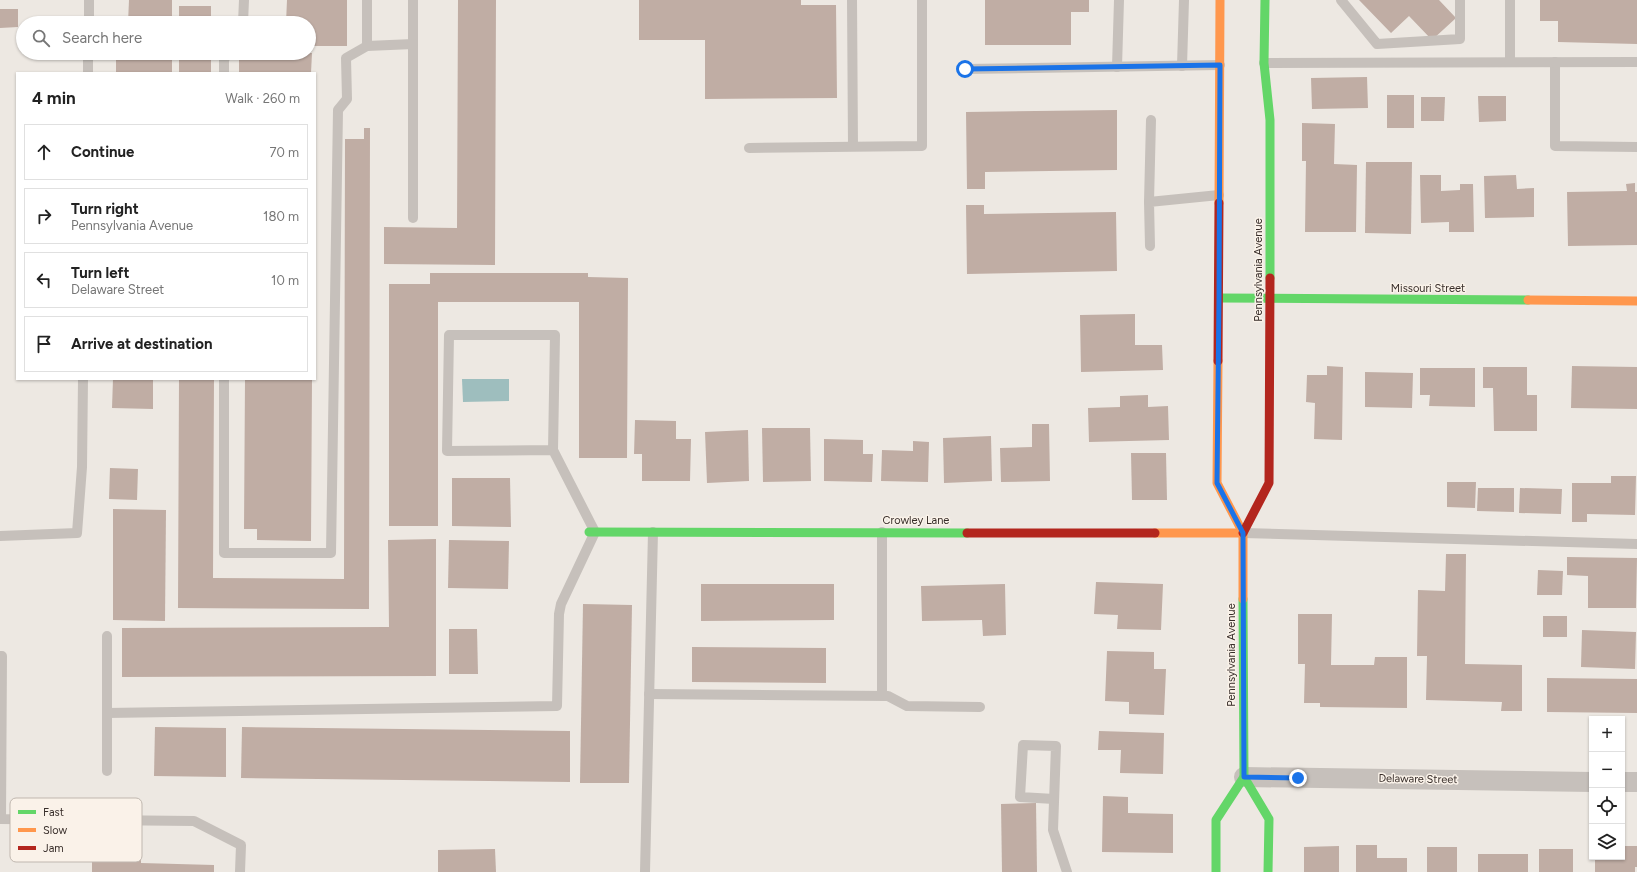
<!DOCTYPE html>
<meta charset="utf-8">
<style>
body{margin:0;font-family:Figtree,sans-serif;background:#f6f6f6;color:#222}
.controls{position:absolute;right:12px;bottom:12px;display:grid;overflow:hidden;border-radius:0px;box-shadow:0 1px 3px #0004}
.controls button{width:36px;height:36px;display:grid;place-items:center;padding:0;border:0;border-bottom:1px solid #e0e0e0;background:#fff;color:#222;font:20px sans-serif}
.stop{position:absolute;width:12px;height:12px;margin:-9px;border:3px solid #1a73e8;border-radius:50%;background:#fff}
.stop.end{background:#1a73e8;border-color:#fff;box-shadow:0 1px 4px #0008}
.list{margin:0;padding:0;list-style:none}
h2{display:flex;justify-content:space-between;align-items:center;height:52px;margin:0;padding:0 16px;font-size:17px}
h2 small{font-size:13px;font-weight:400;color:#767676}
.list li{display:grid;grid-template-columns:26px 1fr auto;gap:12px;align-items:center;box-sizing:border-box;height:56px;margin:0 8px 8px;padding:0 8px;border:1px solid #e0e0e0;border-radius:0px}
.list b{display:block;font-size:15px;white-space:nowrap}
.list p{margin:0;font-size:13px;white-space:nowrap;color:#767676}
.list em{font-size:13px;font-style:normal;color:#767676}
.icon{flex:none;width:22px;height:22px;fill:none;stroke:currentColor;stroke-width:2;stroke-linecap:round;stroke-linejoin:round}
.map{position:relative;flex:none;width:1637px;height:872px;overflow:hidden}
.search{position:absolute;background:#fff;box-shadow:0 1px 3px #0004;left:16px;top:16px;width:300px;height:44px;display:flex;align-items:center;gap:10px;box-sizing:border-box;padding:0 14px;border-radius:22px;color:#767676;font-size:15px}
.panel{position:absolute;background:#fff;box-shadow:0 1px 3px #0004;left:16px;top:72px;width:300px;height:308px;border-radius:0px}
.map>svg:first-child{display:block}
.water{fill:#9ebebe}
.building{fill:#c0ada4}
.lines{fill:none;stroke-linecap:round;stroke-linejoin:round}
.lane{stroke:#c6c0bb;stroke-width:10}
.street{stroke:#c6c0bb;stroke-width:20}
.fast{stroke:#63d668;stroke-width:9}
.slow{stroke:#ff974d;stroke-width:9}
.jam{stroke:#b3261e;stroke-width:9}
.route{stroke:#1a73e8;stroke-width:5}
.labels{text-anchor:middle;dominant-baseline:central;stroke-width:3;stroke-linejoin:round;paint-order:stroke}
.street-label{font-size:11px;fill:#372d29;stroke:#faf2e9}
.key{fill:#faf2e9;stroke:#c0b7af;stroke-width:1}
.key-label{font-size:11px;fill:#372d29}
</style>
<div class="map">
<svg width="1637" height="872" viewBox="0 0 1637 872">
<rect width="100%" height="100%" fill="#ede8e2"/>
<!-- water -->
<path class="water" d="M462 379H509V401L463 402Z"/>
<!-- building -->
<g class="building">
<path d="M129 0H172V23H128Z"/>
<path d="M287 0H347V46H309V23H286Z"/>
<path d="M458 0H496L495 265 384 264V227L457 228Z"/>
<path d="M639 0H801V5H836L837 98 705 99V40H639Z"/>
<path d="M985 0H1089V12H1071V45H985Z"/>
<path d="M1359 0H1439L1456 18 1432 40 1409 16 1391 33Z"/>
<path d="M1540 0H1637V44L1558 42V21H1540Z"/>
<rect x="179" y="6" width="32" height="17"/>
<path d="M0 9H18V27L0 28Z"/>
<path d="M134 53H172V73H116V54H134Z"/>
<rect x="179" y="53" width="32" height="20"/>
<path d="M239 53H312L311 73H239Z"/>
<path d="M1367 77 1368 108 1312 109 1311 78Z"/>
<rect x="1387" y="95" width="27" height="33"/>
<path d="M1478 96H1506V121L1479 122Z"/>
<path d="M1421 97H1445L1444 121H1421Z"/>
<path d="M1117 110V170L985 172V189H967L966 112Z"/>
<path d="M1302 123 1335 124 1334 164 1357 165 1356 232H1305L1306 161H1302Z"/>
<path d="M364 128H370L369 609 178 608 179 379H214L213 578 344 579 345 139H364Z"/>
<path d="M1366 162H1412L1411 234 1365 233Z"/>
<path d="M1420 175H1441V191L1460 190V184H1473L1474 232H1449V222L1421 223Z"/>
<path d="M1516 175 1517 189 1534 188V217L1485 218 1484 176Z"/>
<path d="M1635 183V192H1637V245L1568 246 1567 192 1627 191 1626 184Z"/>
<path d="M966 205H984V214L1116 212 1117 271 967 274Z"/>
<path d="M430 273H588V277L628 278 627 458H579V302H438V526H389V284H430Z"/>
<path d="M1135 314V345H1162L1163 370 1081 372 1080 315Z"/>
<path d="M1327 366 1343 367 1342 440 1314 439 1315 403 1306 402 1307 375H1327Z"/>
<path d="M1572 366 1637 367V409L1571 408Z"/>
<path d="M1483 367H1527V395H1537V431H1494L1493 388H1483Z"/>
<path d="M1420 368H1475V407L1429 406 1430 395H1420Z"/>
<path d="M1365 372 1413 373 1412 408 1365 407Z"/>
<path d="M113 379H153V409L112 408Z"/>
<path d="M245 379H312L311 541 257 540V529H244Z"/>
<path d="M1148 395V407L1168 406 1169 440 1089 442 1088 408 1120 407V396Z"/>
<path d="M635 420 676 421V439H691L690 481H642V454H634Z"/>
<path d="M1032 424H1049L1050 481 1001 482 1000 448 1032 447Z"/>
<path d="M762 428H810L811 481 763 482Z"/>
<path d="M748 430 749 481 707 483 705 432Z"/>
<path d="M991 436 992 481 944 483 943 438Z"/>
<path d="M824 439 863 440V454H873L872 482 824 481Z"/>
<path d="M913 441 929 442 928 482 881 481 882 450 913 451Z"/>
<path d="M1131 453H1166L1167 500H1132Z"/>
<path d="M110 468 138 469 137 500 109 499Z"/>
<path d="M1611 476H1636L1635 515 1587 514V522H1572V483H1611Z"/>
<path d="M452 478H510L511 527 452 526Z"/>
<path d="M1447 482H1476L1475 508 1447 507Z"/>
<path d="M1478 488H1514V512L1477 511Z"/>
<path d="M1520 488 1562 489 1561 514 1519 513Z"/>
<path d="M113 509 166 510 165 621 113 620Z"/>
<path d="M436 539V676L122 677V628L389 627 388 540Z"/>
<path d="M449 540 509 541 508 589 448 588Z"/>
<path d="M1446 554H1466L1465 664 1522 665V711H1501L1502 702 1426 700 1427 656H1417L1418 590 1445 591Z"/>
<path d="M1567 557 1637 558 1636 608H1588V576L1567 575Z"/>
<path d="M1538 570 1563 571 1562 595H1537Z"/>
<path d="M1096 582 1163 584 1161 630 1117 629 1118 615 1094 614Z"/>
<path d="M701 584H834V620L701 621Z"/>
<path d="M1005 584 1006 635 983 636 982 620 922 621 921 586Z"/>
<path d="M583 604 632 605 629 783H580Z"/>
<path d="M1298 614H1332L1331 665H1374L1375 657H1407V708L1320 707V703H1304L1305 664H1298Z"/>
<rect x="1543" y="616" width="24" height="21"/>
<path d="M449 629H477L478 674H449Z"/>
<path d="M1582 630 1636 632 1635 669 1581 667Z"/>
<path d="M692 647 826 648V683L692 682Z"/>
<path d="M1107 651 1154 652V669H1166L1164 715 1129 714V702L1105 701Z"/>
<path d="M1547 678 1637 679V713L1547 712Z"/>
<path d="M155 727 226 728V777L154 776Z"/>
<path d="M242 727 570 731V782L241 778Z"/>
<path d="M1099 731 1164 733 1163 774 1120 773 1121 750H1098Z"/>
<path d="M1103 796 1128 797V813L1173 814V853L1102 852Z"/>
<path d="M1036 803 1037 872H1002L1001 804Z"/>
<path d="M92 843 141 845V863L214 865V872H92Z"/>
<path d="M1356 845H1377V858H1407V872H1356Z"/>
<path d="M1339 846V872H1304V847Z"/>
<path d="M1622 846H1637V867H1635V872H1595V857H1622Z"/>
<rect x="1427" y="847" width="30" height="25"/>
<path d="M495 849 496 872H438V850Z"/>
<rect x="1539" y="849" width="34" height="23"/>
<rect x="1478" y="854" width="50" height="18"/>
</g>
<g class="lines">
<!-- lane -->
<g class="lane">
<path d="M413 0V218"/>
<path d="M852 0 853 146"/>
<path d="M1341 0 1377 44 1460 39V0"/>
<path d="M89 23V0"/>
<path d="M243 23 244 0"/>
<path d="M367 46V0"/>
<path d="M1510 62V0"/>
<path d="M1555 62V146L1637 147"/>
<path d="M1264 63 1637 62"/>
<path d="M1182 66 1184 0"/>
<path d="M1117 67 1119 0"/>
<path d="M965 69 1220 65"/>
<path d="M88 73V53"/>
<path d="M224 73V59L229 53"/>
<path d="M749 148 922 146V0"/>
<path d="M1149 202 1151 120"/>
<path d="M1150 246 1149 202 1219 195"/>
<path d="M224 379V553H331L338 110 347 99 346 58 367 46 413 44"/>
<path d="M1243 533 1637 544"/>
<path d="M0 536 77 533 82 467 83 379"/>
<path d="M107 636V713L557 706 559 614 561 604 595 532 553 450 447 451 449 335H555L553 450"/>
<path d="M0 656H2L1 819 194 821 241 845 240 872"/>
<path d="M649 694 888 696 907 706 980 707"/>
<path d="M882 696V532"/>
<path d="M107 771V713"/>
<path d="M1054 799 1020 797 1023 745 1056 746 1053 830 1067 872"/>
<path d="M645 872 653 532"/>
</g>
<!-- street -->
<g class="street">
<path d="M1244 777 1592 782"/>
<path d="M1622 782H1637"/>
</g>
<!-- fast -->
<g class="fast">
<path d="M1265 0 1264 63 1270 120V278"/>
<path d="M1219 298 1528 300"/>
<path d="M589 532 967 533"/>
<path d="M1243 599 1244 777 1269 819 1268 872"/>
<path d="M1216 872V820L1244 777"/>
</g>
<!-- slow -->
<g class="slow">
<path d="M1219 203 1220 0"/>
<path d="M1528 300 1637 301"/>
<path d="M1218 361 1217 483 1243 533V599"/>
<path d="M1155 533H1243"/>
</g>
<!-- jam -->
<g class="jam">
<path d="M1218 361 1219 203"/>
<path d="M967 533H1155"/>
<path d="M1243 533 1269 483 1270 278"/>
</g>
</g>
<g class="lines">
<!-- route -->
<path class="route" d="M965 69 1220 65 1219 298 1217 483 1243 533 1244 777 1298 778"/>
</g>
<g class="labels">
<!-- street labels -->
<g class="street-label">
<text transform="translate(1258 270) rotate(-90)">Pennsylvania Avenue</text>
<text x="1428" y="288">Missouri Street</text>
<text x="916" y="520">Crowley Lane</text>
<text transform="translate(1231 655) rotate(-90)">Pennsylvania Avenue</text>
<text transform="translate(1418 779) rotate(1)">Delaware Street</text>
</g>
</g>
<!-- legend -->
<rect x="10" y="798" width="132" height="64" rx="6" class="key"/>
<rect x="18" y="810" width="18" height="4" fill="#63d668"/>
<rect x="18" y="828" width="18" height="4" fill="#ff974d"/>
<rect x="18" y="846" width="18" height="4" fill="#b3261e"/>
<g class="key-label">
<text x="43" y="816">Fast</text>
<text x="43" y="834">Slow</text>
<text x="43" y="852">Jam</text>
</g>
</svg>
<div class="controls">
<button>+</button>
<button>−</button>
<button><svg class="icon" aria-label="locate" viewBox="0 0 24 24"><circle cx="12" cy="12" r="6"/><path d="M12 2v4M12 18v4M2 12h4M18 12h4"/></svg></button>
<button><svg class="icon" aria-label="layers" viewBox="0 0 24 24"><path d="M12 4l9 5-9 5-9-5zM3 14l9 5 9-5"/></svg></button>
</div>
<div class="stop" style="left:965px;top:69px"></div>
<div class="stop end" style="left:1298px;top:778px"></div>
<div class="search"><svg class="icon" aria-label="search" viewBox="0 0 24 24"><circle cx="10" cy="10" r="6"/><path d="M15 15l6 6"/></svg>Search here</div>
<section class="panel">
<h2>4 min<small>Walk · 260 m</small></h2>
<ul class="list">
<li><svg class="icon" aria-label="ahead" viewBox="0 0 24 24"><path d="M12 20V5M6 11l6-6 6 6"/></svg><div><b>Continue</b></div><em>70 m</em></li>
<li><svg class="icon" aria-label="right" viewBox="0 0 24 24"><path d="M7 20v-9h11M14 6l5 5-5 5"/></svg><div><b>Turn right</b><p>Pennsylvania Avenue</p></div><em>180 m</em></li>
<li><svg class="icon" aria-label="left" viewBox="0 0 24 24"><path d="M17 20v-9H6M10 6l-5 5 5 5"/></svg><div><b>Turn left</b><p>Delaware Street</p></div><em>10 m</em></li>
<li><svg class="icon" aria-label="arrive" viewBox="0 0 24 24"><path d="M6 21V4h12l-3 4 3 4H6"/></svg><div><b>Arrive at destination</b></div></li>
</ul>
</section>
</div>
